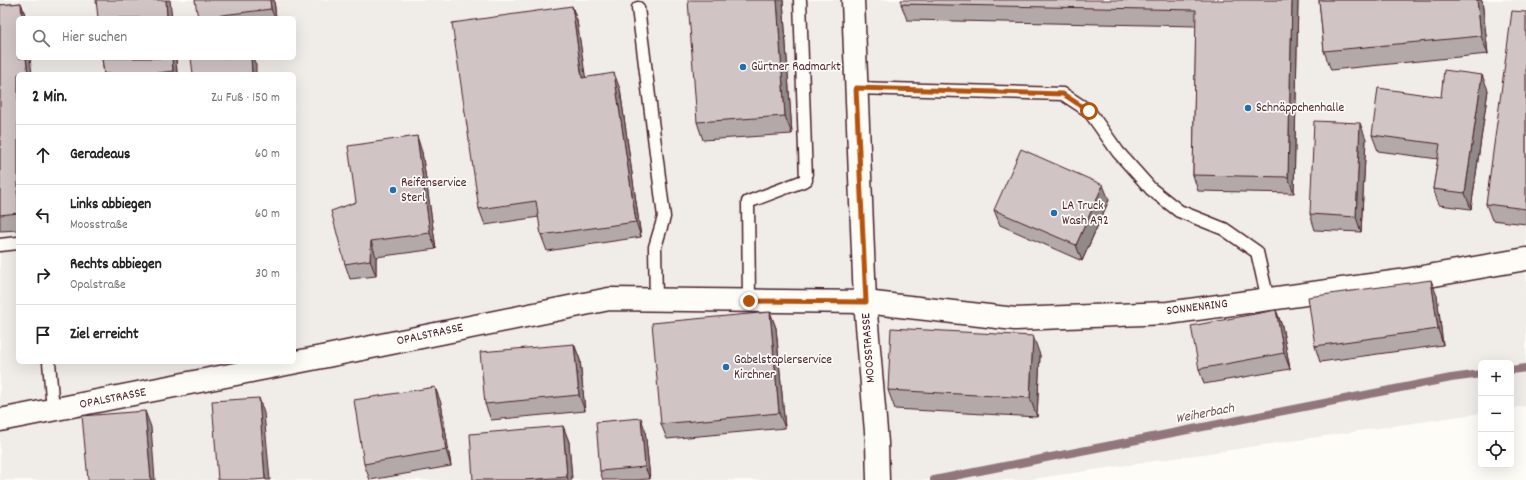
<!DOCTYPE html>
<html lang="de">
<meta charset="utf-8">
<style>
body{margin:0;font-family:Dekko,sans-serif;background:#f6f6f6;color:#222}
.controls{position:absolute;right:12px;bottom:12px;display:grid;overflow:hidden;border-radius:6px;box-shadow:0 4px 16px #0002}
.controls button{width:36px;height:36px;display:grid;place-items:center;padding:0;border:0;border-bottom:1px solid #e0e0e0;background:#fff;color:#222;font:20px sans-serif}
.stop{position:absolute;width:12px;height:12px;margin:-9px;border:3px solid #b45309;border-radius:50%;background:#fff}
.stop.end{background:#b45309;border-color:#fff;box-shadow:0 1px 4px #0008}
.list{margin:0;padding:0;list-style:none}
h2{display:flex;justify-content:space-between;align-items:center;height:52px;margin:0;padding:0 16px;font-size:17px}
h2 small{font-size:13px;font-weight:400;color:#767676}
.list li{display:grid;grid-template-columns:26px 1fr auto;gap:12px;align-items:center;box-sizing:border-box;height:60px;padding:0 16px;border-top:1px solid #e0e0e0}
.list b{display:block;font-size:15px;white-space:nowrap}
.list p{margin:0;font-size:13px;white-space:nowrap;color:#767676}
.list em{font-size:13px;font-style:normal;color:#767676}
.icon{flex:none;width:22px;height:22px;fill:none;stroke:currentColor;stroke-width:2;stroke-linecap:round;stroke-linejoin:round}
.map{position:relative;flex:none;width:1526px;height:480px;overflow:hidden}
.search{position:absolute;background:#fff;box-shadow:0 4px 16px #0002;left:16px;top:16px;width:280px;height:44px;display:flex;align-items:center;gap:10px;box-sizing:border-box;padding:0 14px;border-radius:6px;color:#767676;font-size:15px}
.panel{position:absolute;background:#fff;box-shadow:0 4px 16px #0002;left:16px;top:72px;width:280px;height:292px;border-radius:6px}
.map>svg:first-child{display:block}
.built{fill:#f0ece8;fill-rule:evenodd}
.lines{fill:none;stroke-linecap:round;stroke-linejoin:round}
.stream{stroke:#91777b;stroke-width:8}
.service-casing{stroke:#4a1f2b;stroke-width:15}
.minor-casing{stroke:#4a1f2b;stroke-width:25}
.tertiary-casing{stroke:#4a1f2b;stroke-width:25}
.service{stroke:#fdfcf7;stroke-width:12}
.minor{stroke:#fdfcf7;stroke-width:22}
.tertiary{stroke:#fdfcf7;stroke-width:22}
.wall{fill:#b3a9a9;stroke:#4a1f2b}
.shaded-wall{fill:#928a89;stroke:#4a1f2b}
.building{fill:#d0c5c4;stroke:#4a1f2b}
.route{stroke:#b45309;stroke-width:5}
.poi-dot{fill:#1f6fb2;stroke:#fdfcf7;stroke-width:1.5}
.labels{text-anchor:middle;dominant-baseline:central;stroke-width:3.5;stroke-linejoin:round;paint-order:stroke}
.poi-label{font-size:13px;fill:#4a1f2b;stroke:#fdfcf7;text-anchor:start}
.street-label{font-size:13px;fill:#4a1f2b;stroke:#fdfcf7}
.water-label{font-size:14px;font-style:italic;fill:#73525a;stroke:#fdfcf7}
</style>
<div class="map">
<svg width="1526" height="480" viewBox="0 0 1526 480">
<rect width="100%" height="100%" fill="#fdfcf7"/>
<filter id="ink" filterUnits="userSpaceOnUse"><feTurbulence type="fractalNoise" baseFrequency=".025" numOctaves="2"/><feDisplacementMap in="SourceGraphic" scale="8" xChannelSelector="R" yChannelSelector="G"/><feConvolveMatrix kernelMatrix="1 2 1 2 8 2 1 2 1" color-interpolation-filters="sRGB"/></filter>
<g filter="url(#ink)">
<!-- built -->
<path class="built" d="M0 0H1526V406L1511 408V363H1481V413L1025 480H0ZM18 18H294V58H18ZM18 74H294V362H18Z"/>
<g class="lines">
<!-- stream -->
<g class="stream">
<path d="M1511 370 1526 368"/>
<path d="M934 480 1451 378 1481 374"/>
</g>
<defs>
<g id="service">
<path d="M638 8 664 217 655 247 656 300"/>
<path d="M856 88 1063 94 1089 111 1118 152 1151 189 1179 211 1224 229 1257 252 1268 300"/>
<path d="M0 245 18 243"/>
<path d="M749 301 748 202 806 180 800 0"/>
<path d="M49 362 53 410"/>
</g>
<path id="minor" d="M865 302 877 443 878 480"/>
<g id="tertiary">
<path d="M853 0 865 302"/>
<path d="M0 420 322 357 609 299 865 302 1015 319 1168 313 1400 281 1526 259"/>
</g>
</defs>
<!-- service casing -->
<use href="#service" class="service-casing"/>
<!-- minor casing -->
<use href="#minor" class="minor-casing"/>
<!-- tertiary casing -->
<use href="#tertiary" class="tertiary-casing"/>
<!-- service -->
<use href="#service" class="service"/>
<!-- minor -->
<use href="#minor" class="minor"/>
<!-- tertiary -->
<use href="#tertiary" class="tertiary"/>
</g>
<!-- wall -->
<g class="wall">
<path d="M274 0 276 18H198Z"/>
<path d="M783 0 792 134 703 140 697 122Z"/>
<path d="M1298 0 1294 193 1198 191 1193 175 1196 26 907 20 901 4Z"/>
<path d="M1319 0H1482L1488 54 1331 70 1324 51Z"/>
<path d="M21 3 26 18H18V230L0 231V5Z"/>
<path d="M572 6 577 21 585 77 620 89 641 237 547 251 541 235 539 217 485 225 479 209Z"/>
<path d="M1526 12V224L1492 220 1486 204Z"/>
<path d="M102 58H176L177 74H104Z"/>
<path d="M1488 90 1471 209 1439 205 1433 189 1438 159 1378 151 1372 135 1441 97Z"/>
<path d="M1366 139 1361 232 1315 230 1310 214Z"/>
<path d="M422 152 436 249 376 257V276L350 279 345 264 356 202Z"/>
<path d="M1109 200 1082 261 1000 225 994 210Z"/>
<path d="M1437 296 1443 345 1320 362 1315 346Z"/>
<path d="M1276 310 1282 326 1290 369 1204 384 1199 369Z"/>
<path d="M770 312 776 328 785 428 667 439 661 424Z"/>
<path d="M574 344 580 360 585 411 491 420 485 404Z"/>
<path d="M1040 355 1037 417 895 409 888 390Z"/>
<path d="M441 403 451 466 370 480 364 464Z"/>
<path d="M563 426 569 442 572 480H473Z"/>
<path d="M645 430 650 479 635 480H603L600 471Z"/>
</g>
<!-- shaded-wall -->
<g class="shaded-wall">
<path d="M166 0H170L172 18H167Z"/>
<path d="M270 0H274L276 18H275L271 9Z"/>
<path d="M777 0H783L792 134 785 116Z"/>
<path d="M1292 0H1298L1294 193 1288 177Z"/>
<path d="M1477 0H1482L1488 54 1481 36Z"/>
<path d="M21 3 26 18H22Z"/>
<path d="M572 6 577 21 588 94 582 78Z"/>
<path d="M26 58H30L32 74H28Z"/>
<path d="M172 58H176L177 74H174L173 71Z"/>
<path d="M251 58H253L256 65V74H252Z"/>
<path d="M614 73 620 89 641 237 636 222Z"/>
<path d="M1482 75 1488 90 1471 209 1465 193Z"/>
<path d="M1360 123 1366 139 1361 232 1356 217Z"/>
<path d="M417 136 422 152 436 249 430 233Z"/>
<path d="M1103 185 1109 200 1082 261 1076 245Z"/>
<path d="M371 241 376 257V276L370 260Z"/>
<path d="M1431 280 1437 296 1443 345 1438 329Z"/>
<path d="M1276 310 1282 326 1290 369 1284 353Z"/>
<path d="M770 312 776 328 785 428 779 413Z"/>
<path d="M1033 336 1040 355 1037 417 1030 398Z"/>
<path d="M574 344 580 360 585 411 579 395Z"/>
<path d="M435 387 441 403 451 466 446 450Z"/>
<path d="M259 398 264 413 270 480H266L265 479Z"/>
<path d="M145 411 151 427 155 480H151Z"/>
<path d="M641 418 645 430 650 479 645 467Z"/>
<path d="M563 426 569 442 572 480H568L567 477Z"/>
</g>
<!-- building -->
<g class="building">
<path d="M96 0H166L167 18H98Z"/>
<path d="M195 0H270L271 9 198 18Z"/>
<path d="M688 0H777L785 116 697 122Z"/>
<path d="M901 0H1292L1288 177 1193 175 1196 10 901 4Z"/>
<path d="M1319 0H1477L1481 36 1324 51Z"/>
<path d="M21 3 22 18H18V58H26L28 74H18V191H17L18 199V213L0 215V5Z"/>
<path d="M572 6 582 78 614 73 636 222 541 235 536 201 479 209 452 23Z"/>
<path d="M1512 11 1526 12V209L1486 204Z"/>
<path d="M102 58H172L173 71 149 74H104Z"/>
<path d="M191 58H251L252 74H193Z"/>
<path d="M1444 70 1482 75 1465 193 1433 189 1440 144 1372 135 1378 88 1441 97Z"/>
<path d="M1314 121 1360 123 1356 217 1310 214Z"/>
<path d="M417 136 430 233 371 241 370 260 345 264 331 211 356 202 348 146Z"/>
<path d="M1021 149 1103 185 1076 245 994 210Z"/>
<path d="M1431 280 1438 329 1315 346 1308 297Z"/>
<path d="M1276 310 1284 353 1199 369 1191 326Z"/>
<path d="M770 312 779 413 661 424 652 323Z"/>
<path d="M891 328 1033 336 1030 398 888 390Z"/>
<path d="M574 344 579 395 485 404 480 352Z"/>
<path d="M435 387 446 450 364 464 354 400Z"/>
<path d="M259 398 265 479 254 480H218L212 401Z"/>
<path d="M145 411 151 480H88L82 416Z"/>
<path d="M641 418 645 467 600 471 596 422Z"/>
<path d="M563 426 567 477 525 480H473L470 434Z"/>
</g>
</g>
<g class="lines" filter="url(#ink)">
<!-- route -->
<path class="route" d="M749 301 866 302 856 88 1063 94 1089 111"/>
</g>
<!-- markers -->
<g class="poi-dot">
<circle cx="743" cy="67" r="4"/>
<circle cx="1248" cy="108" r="4"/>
<circle cx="393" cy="190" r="4"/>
<circle cx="1054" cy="213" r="4"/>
<circle cx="726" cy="367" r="4"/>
</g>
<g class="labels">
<!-- poi labels -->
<g class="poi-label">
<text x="751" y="67">Gürtner Radmarkt</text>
<text x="1256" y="108">Schnäppchenhalle</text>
<text x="401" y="183">Reifenservice<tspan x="401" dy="15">Sterl</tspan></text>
<text x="1062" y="206">LA Truck<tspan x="1062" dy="15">Wash A92</tspan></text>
<text x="734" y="360">Gabelstaplerservice<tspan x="734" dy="15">Kirchner</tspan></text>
</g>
<!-- street labels -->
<g class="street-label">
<text transform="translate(1197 308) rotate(-7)">SONNENRING</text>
<text transform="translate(430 335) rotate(-12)">OPALSTRASSE</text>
<text transform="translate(869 348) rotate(-94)">MOOSSTRASSE</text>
<text transform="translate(113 399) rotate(-11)">OPALSTRASSE</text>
</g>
<!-- water labels -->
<g class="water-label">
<text transform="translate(1205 414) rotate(-11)">Weiherbach</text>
</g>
</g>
</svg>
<div class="controls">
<button>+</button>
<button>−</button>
<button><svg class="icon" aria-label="locate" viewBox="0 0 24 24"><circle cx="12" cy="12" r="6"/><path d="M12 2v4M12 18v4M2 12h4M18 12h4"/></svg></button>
</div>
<div class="stop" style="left:1089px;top:111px"></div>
<div class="stop end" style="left:749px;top:301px"></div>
<div class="search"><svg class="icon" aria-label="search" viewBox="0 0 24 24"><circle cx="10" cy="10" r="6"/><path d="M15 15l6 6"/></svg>Hier suchen</div>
<section class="panel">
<h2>2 Min.<small>Zu Fuß · 150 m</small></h2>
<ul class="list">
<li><svg class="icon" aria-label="ahead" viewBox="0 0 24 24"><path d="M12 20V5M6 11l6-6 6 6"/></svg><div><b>Geradeaus</b></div><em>60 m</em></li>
<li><svg class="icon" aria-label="left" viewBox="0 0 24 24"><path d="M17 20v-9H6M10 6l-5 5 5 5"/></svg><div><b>Links abbiegen</b><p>Moosstraße</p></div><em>60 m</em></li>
<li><svg class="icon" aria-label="right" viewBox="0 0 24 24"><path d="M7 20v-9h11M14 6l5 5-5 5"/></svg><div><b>Rechts abbiegen</b><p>Opalstraße</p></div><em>30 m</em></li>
<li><svg class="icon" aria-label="arrive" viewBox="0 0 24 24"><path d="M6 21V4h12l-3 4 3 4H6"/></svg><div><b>Ziel erreicht</b></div></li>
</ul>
</section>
</div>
